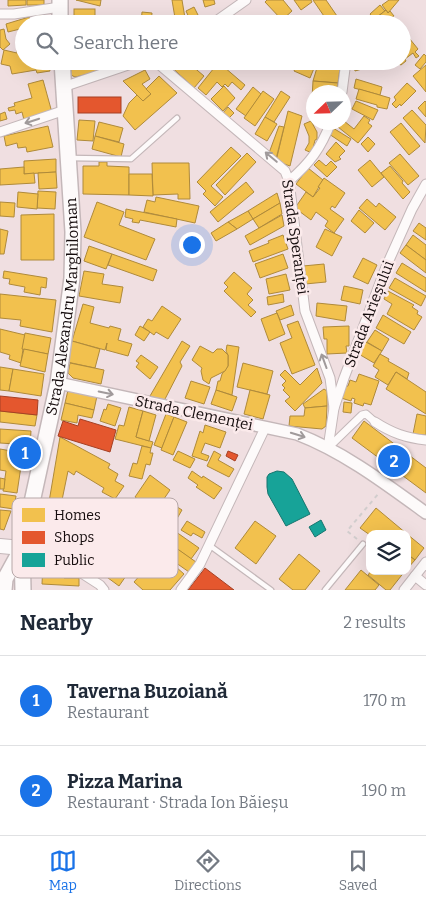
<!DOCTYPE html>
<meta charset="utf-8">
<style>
body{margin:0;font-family:Bitter,serif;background:#f2f2f3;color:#1f2937}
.controls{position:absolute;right:15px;bottom:15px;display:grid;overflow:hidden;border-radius:10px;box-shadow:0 5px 20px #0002}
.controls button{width:45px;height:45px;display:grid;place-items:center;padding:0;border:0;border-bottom:1px solid #e0e1e3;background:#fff;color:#1f2937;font:25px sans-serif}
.compass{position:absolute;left:306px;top:85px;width:45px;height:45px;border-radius:50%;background:#fff;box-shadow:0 5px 20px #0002;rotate:247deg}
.you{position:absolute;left:191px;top:244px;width:18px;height:18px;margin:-12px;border:4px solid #fff;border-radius:50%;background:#1a73e8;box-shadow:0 0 0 8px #1a73e833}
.badge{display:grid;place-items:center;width:32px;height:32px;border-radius:50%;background:#1a73e8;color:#fff;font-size:16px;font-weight:700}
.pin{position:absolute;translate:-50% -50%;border:2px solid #fff;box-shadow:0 1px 5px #0006}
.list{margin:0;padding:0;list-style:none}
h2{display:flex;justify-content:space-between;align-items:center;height:65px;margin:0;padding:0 20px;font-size:21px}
h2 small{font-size:16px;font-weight:400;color:#747a83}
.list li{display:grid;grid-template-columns:32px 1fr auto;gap:15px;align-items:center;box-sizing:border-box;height:90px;padding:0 20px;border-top:1px solid #e0e1e3}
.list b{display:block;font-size:19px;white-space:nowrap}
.list p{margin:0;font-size:16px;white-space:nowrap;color:#747a83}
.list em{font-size:16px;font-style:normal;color:#747a83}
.icon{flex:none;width:28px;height:28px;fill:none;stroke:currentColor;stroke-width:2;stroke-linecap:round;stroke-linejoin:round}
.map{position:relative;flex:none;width:426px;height:590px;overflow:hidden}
.search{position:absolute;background:#fff;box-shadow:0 5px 20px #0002;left:15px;right:15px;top:15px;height:55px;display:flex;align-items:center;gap:12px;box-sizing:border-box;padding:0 18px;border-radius:28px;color:#747a83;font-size:19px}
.sheet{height:245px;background:#fff}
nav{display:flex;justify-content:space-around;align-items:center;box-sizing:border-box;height:70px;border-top:1px solid #e0e1e3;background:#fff;font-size:14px;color:#747a83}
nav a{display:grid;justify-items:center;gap:2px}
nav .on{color:#1a73e8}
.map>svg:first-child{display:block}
.homes{fill:#f2c14e;stroke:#af8a3a}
.shops{fill:#e4572e;stroke:#a64024}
.public{fill:#17a398;stroke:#16756e}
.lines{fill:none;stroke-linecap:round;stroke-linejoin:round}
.service-casing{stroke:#c4b7b9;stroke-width:7}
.pedestrian-casing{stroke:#c4b7b9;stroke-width:9}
.minor-casing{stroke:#c4b7b9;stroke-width:11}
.tertiary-casing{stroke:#c4b7b9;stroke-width:14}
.secondary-casing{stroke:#c4b7b9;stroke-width:16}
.primary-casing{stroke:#c4b7b9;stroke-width:18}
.path{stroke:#d1cdcd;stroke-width:2;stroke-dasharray:4 4;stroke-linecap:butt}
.service{stroke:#fdfafa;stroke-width:4.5}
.pedestrian{stroke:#fdfafa;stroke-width:7}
.minor{stroke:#fdfafa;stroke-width:9}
.tertiary{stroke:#fdfafa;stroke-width:11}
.secondary{stroke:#fdfafa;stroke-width:14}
.primary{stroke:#fdfafa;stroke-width:15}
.oneway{stroke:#a09a9b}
.labels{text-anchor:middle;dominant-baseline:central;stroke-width:5;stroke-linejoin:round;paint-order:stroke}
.street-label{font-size:15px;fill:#140b0c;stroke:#fbeaeb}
.key{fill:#fbeaeb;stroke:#b6a7a8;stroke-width:1}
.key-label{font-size:14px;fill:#140b0c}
</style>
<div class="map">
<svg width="426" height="590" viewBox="0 0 426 590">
<rect width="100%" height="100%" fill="#f0dfe1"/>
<!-- homes -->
<g class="homes">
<path d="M8 0H26V5L8 6Z"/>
<rect x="27" y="0" width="17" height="5"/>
<path d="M76 0H101L100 6Z"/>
<path d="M172 0H182L186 24H176Z"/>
<path d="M203 0H214L215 4 205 7Z"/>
<path d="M267 0H283L292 11 282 20 265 2Z"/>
<path d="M294 0H311L312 2 301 10Z"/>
<path d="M313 0H326L337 16 328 22Z"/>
<path d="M389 0H399L388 13 382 5Z"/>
<path d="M380 5 385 11 374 19 370 14Z"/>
<path d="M194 7 201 21 192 24 186 11Z"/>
<rect x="74" y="9" width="21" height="11"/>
<path d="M386 10 388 13 390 11 394 16 392 17 394 19 393 21 395 23 390 24 389 22 387 24H372L371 22Z"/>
<path d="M142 12 152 13 151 24H141Z"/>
<path d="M43 14V24H31L30 20Z"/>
<path d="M29 17 31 24H24V28L8 32 6 24Z"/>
<path d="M4 29 6 39 10 44 3 50 0 47V30Z"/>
<path d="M405 33 418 49 415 52 419 56 416 58 413 53 405 59 406 61 401 65 393 61H402V35Z"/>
<path d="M24 48V61H48L50 71 37 73 36 70 12 74 10 66 1 64 4 50 17 53V49Z"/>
<path d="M424 54 426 56V62L420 69 415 65Z"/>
<path d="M71 61 108 63V70L75 77 71 75Z"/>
<path d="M165 61H183L189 67 191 65 204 76 194 88Z"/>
<path d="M217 61 245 85 241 90 232 82 228 87 225 84 222 87 217 82 206 95 198 88 214 68 207 62Z"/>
<path d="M221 61H234L228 68Z"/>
<path d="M308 61H317L310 78 294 71 298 62 306 65Z"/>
<path d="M319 61H341L338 83 313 81Z"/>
<path d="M353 61H367L369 67 355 71Z"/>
<path d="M426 65V92L413 76Z"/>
<path d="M145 70 150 79 142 84 151 94 143 101 123 81Z"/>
<path d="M159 76 177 93 135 130 123 116 129 103 137 95 143 101 151 94 146 89Z"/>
<path d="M356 79 382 87 380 95 354 88Z"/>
<path d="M43 80 51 109 49 113 24 120 22 112 16 114 15 110 9 111 8 108 15 106 14 103 32 98 28 84Z"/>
<path d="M313 81 338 83 336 92H314V112L312 98Z"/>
<path d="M407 83 416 91 401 106 400 104 396 108 392 104 396 100 394 97Z"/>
<path d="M224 86 235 98 223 111 211 99Z"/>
<path d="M253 87 261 94 246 116 236 109Z"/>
<path d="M359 89 390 98 387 109 377 107V105L356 99Z"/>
<path d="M263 91 274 99 255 126 244 118Z"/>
<path d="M281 91 290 97 274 122 265 117Z"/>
<path d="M356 101 378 110 373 120 352 109Z"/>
<path d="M425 101 426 102V117L418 108Z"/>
<path d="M228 107 234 113 229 118 223 113Z"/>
<path d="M412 110 426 125 425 143 403 118Z"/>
<path d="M288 111 302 116 290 166 276 161Z"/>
<path d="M5 112 7 119 0 121V114Z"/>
<path d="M364 116 370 120 368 123 372 126 358 143 338 127 344 121 354 129Z"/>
<path d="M265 117 277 124 267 141 255 134Z"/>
<path d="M79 120 95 121 93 141 77 140Z"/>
<path d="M311 121 317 132V139L315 140 312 153 305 150 309 143V136L304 124Z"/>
<path d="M99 122 123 128 119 142 95 136Z"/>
<path d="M401 123 420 146 409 155 390 132Z"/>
<path d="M48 126 53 147 27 152 26 147 18 148 17 143 6 146 4 136Z"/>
<path d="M279 126 284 127 276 159 269 153Z"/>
<path d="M333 128 351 139 347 146 329 134Z"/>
<path d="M95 136 124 144 121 157 92 149Z"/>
<path d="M368 137 375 144 368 152 361 144Z"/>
<path d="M336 142 345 151 339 157 341 159 335 162 326 154Z"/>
<path d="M231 147 241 156 211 186 223 197 215 206 203 194 206 191 197 182Z"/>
<path d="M247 153 256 162 225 195 216 185Z"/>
<path d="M400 154 419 176 408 185 389 163Z"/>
<path d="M56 159V172L24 174V161Z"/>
<path d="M319 160 326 166 331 161 337 167 327 177 314 165Z"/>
<path d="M370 160 384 177 372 187 358 170Z"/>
<path d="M99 162H107V166L129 167V195L83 194V166H99Z"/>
<path d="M152 163H189L190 199H178V194L153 195Z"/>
<path d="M390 166 403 181 402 183 410 192 403 199 381 173Z"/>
<path d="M24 167V174L34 173 35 183 0 185V169Z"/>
<path d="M308 168 323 180 313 197 296 184Z"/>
<path d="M56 172 57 188 39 189 38 173Z"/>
<path d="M129 174H152L153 196 129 195Z"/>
<path d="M324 178 345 193 335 208 332 206 330 209 344 219 334 233 325 226 328 221 316 212 311 220 295 208 306 192 313 197 320 188 318 187Z"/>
<path d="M246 182 254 192 218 222 210 212Z"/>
<path d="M38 191 56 192 55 209 37 208Z"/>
<path d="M18 192 38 194 37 209 17 207Z"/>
<path d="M277 193 280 203 253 219 248 211Z"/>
<path d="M156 197 199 206 195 223 144 212 147 200 155 202Z"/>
<path d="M367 199 376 207 379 203 396 217 385 230 359 208Z"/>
<path d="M0 202 15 203 14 217 0 216Z"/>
<path d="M97 202 124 212 119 225 155 239 146 260 84 237Z"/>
<path d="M280 203 282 214 259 228 253 219Z"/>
<path d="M126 209 177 219 176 227 140 220 139 223 132 222 133 219 125 217Z"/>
<path d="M359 210 374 223 365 233 351 221Z"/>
<path d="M248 211 253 219 237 229 228 222Z"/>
<path d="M54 214V260H21V215Z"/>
<path d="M282 215 284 226 250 245 245 236Z"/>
<path d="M228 222 237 229 216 241 211 233Z"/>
<path d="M419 223 426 228V240L413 231Z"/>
<path d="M0 229 8 231 4 254H0Z"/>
<path d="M325 229 342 237 332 256 316 247Z"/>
<path d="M283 235 288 249 253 262 249 251 269 243 268 241Z"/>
<path d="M413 235 426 245V260L406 245Z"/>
<path d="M406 245 426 260V273L400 253Z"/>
<path d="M89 246 112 254 106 269 84 261Z"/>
<path d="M112 254 157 270 153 281 108 265Z"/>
<path d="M283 254 288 268 260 278 255 264Z"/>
<path d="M363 258 377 265 368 284 353 277Z"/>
<path d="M402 263 426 278V292L396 273Z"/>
<path d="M324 264 326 282 305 284 303 266Z"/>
<path d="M4 271 47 278 46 288 41 287 40 295 24 292 25 287 9 284 10 279 3 278Z"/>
<path d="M84 271 104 274 102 284 123 287 120 303 79 296Z"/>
<path d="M234 272 252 288 247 294 253 300 248 305 256 312 251 317 224 291 228 287 224 283Z"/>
<path d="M286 274 290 290 269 294 266 279Z"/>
<path d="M395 278 426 296 421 306 389 288Z"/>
<path d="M344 286 363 290 360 304 341 300Z"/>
<path d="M388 291 414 305 412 307 418 311 417 314 422 317 414 330 387 314 392 304 384 299Z"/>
<path d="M0 294 56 300 52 332 20 326 21 320 0 318Z"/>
<path d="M283 294 284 302 268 305 267 297Z"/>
<path d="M317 303 347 306 345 321 316 316Z"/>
<path d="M83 304 94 307 90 323 109 328 110 326 121 329 118 340 132 344 128 356 106 350 107 343 105 350 72 341Z"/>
<path d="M291 305 294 315 280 320 276 311Z"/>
<path d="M162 306 181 319 168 339 156 332 154 335 143 327 148 319 152 321Z"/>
<path d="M277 313 285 334 269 341 261 319Z"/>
<path d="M383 315 411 332 404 344 376 328Z"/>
<path d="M298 321 315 365 292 374 280 343 292 338 287 325Z"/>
<path d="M140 326 150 332 144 341 135 335Z"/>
<path d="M349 326V346H346L347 353 327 354V339H324L323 327Z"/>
<path d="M0 329 25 335 21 363 9 359 10 355 0 352Z"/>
<path d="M375 330 389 339 382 351 367 342Z"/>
<path d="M25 333 51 338 48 354 22 349Z"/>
<path d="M72 341 100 349 95 368 67 362Z"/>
<path d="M182 341 190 346 180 362 182 366 164 401 150 396Z"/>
<path d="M364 341 382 351 374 363 357 353Z"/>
<path d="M227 345 239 347 232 395 216 390 218 381H220L222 374 228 366V355L226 351Z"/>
<path d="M200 346 213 353 217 349H222L228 355V366L225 371 211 378 209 384 203 380 201 371 202 368 192 360Z"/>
<path d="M24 349 48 354 45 372 20 366Z"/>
<path d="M380 354 389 359 388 361 409 373 407 379 396 372 388 385 375 377 379 370 373 366Z"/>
<path d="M141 355 158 367 150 379 136 367 139 363 136 361Z"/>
<path d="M70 363 104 370 101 384 73 378 68 373Z"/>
<path d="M243 363 273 371 267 394 237 387Z"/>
<path d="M0 367 13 369 9 391 0 390Z"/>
<path d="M317 368 322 383 295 411 285 401 290 397 283 390 285 388 282 385 286 381 280 375 285 370 300 385Z"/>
<path d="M13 369 44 374 41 396 9 391Z"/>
<path d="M396 372 426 392V414L386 389Z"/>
<path d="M359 374 379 381 371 405 364 403 363 406 354 403 355 399 352 398 351 401 341 398 346 386H348L350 380 356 382Z"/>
<path d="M191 381 210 387 204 404 185 398Z"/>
<path d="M324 389 327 391V406L305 408 303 404Z"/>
<path d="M68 390 97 396 94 410 65 403Z"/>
<path d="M216 390 237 397 232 411 211 404Z"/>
<path d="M250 390 270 395 263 419 244 414Z"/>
<path d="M344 402 352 403 351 413 343 412Z"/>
<path d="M65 403 94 410 92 418 78 415 77 423 61 420Z"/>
<path d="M108 404 121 408 115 426 100 421 104 409 106 410Z"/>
<path d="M327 406 326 426 322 429 289 426 290 416H304L305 408Z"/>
<path d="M129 407 143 411 136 437 153 442 151 448 115 439 119 425 124 426Z"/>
<path d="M0 411 37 415 35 426 0 422Z"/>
<path d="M143 411 156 415 149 441 136 437Z"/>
<path d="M166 414 174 417 162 448 154 445Z"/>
<path d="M417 414 426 416V435L413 434Z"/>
<path d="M174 417 187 422 173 455 161 450Z"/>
<path d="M364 421 426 468V493L352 438Z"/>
<path d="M205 425 226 432 220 448 205 443 201 453 209 456 207 461 192 456 200 431 203 433Z"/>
<path d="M0 429 31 431 30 445 0 443Z"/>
<path d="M60 437 110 464 108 468 118 474 115 481 124 486 115 499 102 492 104 488 76 471 74 475 68 471 61 505 49 502Z"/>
<path d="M142 446 151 448 150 453H153L150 465 146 464 142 479 129 476 133 463 137 464Z"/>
<path d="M0 449 23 453 17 493 3 491 6 471 0 470Z"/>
<path d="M178 451 195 459 190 468 173 460Z"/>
<path d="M214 451 221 455 218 460 234 469 229 477 207 466Z"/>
<path d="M192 471 202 478 203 476 222 488 214 499 196 487 198 485 188 478Z"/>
<path d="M150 475 170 490 155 512 135 497Z"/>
<path d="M0 478 5 479 4 489H0Z"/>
<path d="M0 494 16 496 14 509 0 507Z"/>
<path d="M171 503 182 510 175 522 160 512 165 505 168 507Z"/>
<path d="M376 508 407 534H370V535L360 528Z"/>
<path d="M0 510 11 511 4 530 0 529Z"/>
<path d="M187 521 205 532 202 538 193 533 191 536 181 530Z"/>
<path d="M255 521 276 536 256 564 235 548Z"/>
<path d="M169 527 199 548 191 559 162 538Z"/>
<path d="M407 534 424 548 415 560 407 554Z"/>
<path d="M169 543 196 562 189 572 162 553Z"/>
<path d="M160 553 184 574 170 590H143L134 582Z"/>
<path d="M299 554 320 571 305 590H293L279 579Z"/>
<path d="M407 554 415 560 407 569Z"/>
<path d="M117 555 133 566 119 586 104 575Z"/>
<path d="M43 562H52V568H58V572H64V578H79V586L42 584Z"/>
<path d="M361 570 379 585 375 590H345Z"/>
<path d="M371 571H405L390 590H386L368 575Z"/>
</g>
<!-- shops -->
<g class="shops">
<rect x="78" y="97" width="43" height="16"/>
<path d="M0 396 38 400 37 415 0 411Z"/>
<path d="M80 419 116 430 110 452 58 436 63 421 78 426Z"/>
<path d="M228 451 238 455 235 461 226 456Z"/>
<path d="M205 568 234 590H188Z"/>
</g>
<!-- public -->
<g class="public">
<path d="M277 471 284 472 292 479 310 514 286 526 268 494 267 487V477L269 474Z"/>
<path d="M321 520 326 530 315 537 309 527Z"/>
</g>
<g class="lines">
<defs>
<g id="service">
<path d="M70 158 131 159 177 118"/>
<path d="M209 545 271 590"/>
<path d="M325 590 363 544"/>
</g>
<path id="pedestrian" d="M328 448 362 415 366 414 375 422"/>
<g id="minor">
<path d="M0 14H14L60 7"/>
<path d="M212 24 246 0"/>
<path d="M155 61 285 171 289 181 305 311 330 378 334 408"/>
<path d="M63 87 140 61"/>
<path d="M342 92 346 61"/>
<path d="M0 132 65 110"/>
<path d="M289 181C310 163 321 148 331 122"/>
<path d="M375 422C392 433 406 438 426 440"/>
<path d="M328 448 334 408 344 378 386 267 412 209 426 184"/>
<path d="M22 548 44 552 55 556 100 585 104 590"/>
<path d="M415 576 426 585"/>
<path d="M181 590 200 564 265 428"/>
<path d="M404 590 426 562"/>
</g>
<path id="tertiary" d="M58 383 297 434C344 452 386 484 426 513"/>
<path id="secondary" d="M0 546 22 548"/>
<g id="primary">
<path d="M60 0V24"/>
<path d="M22 548 23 590"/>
<path id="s1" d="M4 590 5 579 22 548 58 383 72 278 73 232 62 61"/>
</g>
</defs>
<!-- service casing -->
<use href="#service" class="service-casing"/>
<!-- pedestrian casing -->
<use href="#pedestrian" class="pedestrian-casing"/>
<!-- minor casing -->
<use href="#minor" class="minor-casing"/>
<!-- tertiary casing -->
<use href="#tertiary" class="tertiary-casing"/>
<!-- secondary casing -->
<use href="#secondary" class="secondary-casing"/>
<!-- primary casing -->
<use href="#primary" class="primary-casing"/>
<!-- path -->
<path class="path" d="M357 539 347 531 379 493"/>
<!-- service -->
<use href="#service" class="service"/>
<!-- pedestrian -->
<use href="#pedestrian" class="pedestrian"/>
<!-- minor -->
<use href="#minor" class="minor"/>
<!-- tertiary -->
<use href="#tertiary" class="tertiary"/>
<!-- secondary -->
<use href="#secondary" class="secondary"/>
<!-- primary -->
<use href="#primary" class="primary"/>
</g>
<!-- one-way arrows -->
<defs><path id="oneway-shaft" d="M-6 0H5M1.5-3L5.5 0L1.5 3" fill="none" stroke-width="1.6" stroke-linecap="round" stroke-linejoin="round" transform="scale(1.25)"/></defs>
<g class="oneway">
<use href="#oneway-shaft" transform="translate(32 121) rotate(162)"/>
<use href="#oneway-shaft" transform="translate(271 157) rotate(-140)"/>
<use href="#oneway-shaft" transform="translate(324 361) rotate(-110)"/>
<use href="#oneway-shaft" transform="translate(106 393) rotate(12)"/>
<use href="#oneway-shaft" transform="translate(298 435) rotate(17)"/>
</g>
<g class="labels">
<!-- street labels -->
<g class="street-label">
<text transform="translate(295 237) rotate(82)">Strada Speranței</text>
<text stroke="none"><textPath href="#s1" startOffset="292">Strada Alexandru Marghiloman</textPath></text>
<text transform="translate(369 314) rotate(-69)">Strada Arieșului</text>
<text transform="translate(194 413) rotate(12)">Strada Clemenței</text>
</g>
</g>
<!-- legend -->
<rect x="12" y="498" width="166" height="80" rx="8" class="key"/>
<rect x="22" y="508" width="23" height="14" fill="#f2c14e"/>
<rect x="22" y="531" width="23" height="13" fill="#e4572e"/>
<rect x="22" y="553" width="23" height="14" fill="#17a398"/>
<g class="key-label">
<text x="54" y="520">Homes</text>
<text x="54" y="542">Shops</text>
<text x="54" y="565">Public</text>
</g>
</svg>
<div class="controls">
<button><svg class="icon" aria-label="layers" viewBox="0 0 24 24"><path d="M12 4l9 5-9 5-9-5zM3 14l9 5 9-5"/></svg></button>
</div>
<svg class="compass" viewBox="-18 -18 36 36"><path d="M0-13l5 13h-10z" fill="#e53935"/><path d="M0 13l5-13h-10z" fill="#747a83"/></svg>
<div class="you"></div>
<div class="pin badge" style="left:25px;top:453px">1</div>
<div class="pin badge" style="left:394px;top:461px">2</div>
<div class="search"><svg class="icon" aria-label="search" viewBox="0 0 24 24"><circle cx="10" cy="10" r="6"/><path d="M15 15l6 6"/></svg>Search here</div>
</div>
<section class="sheet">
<h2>Nearby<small>2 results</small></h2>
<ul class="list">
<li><span class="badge">1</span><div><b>Taverna Buzoiană</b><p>Restaurant</p></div><em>170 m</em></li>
<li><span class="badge">2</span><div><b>Pizza Marina</b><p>Restaurant · Strada Ion Băieșu</p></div><em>190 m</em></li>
</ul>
</section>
<nav>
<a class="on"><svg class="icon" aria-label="map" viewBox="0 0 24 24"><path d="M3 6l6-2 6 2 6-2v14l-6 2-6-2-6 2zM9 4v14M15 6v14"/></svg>Map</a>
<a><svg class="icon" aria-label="directions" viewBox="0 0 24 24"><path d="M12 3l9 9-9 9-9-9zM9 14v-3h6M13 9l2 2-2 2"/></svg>Directions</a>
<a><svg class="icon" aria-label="saved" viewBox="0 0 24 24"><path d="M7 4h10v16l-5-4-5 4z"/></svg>Saved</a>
</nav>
